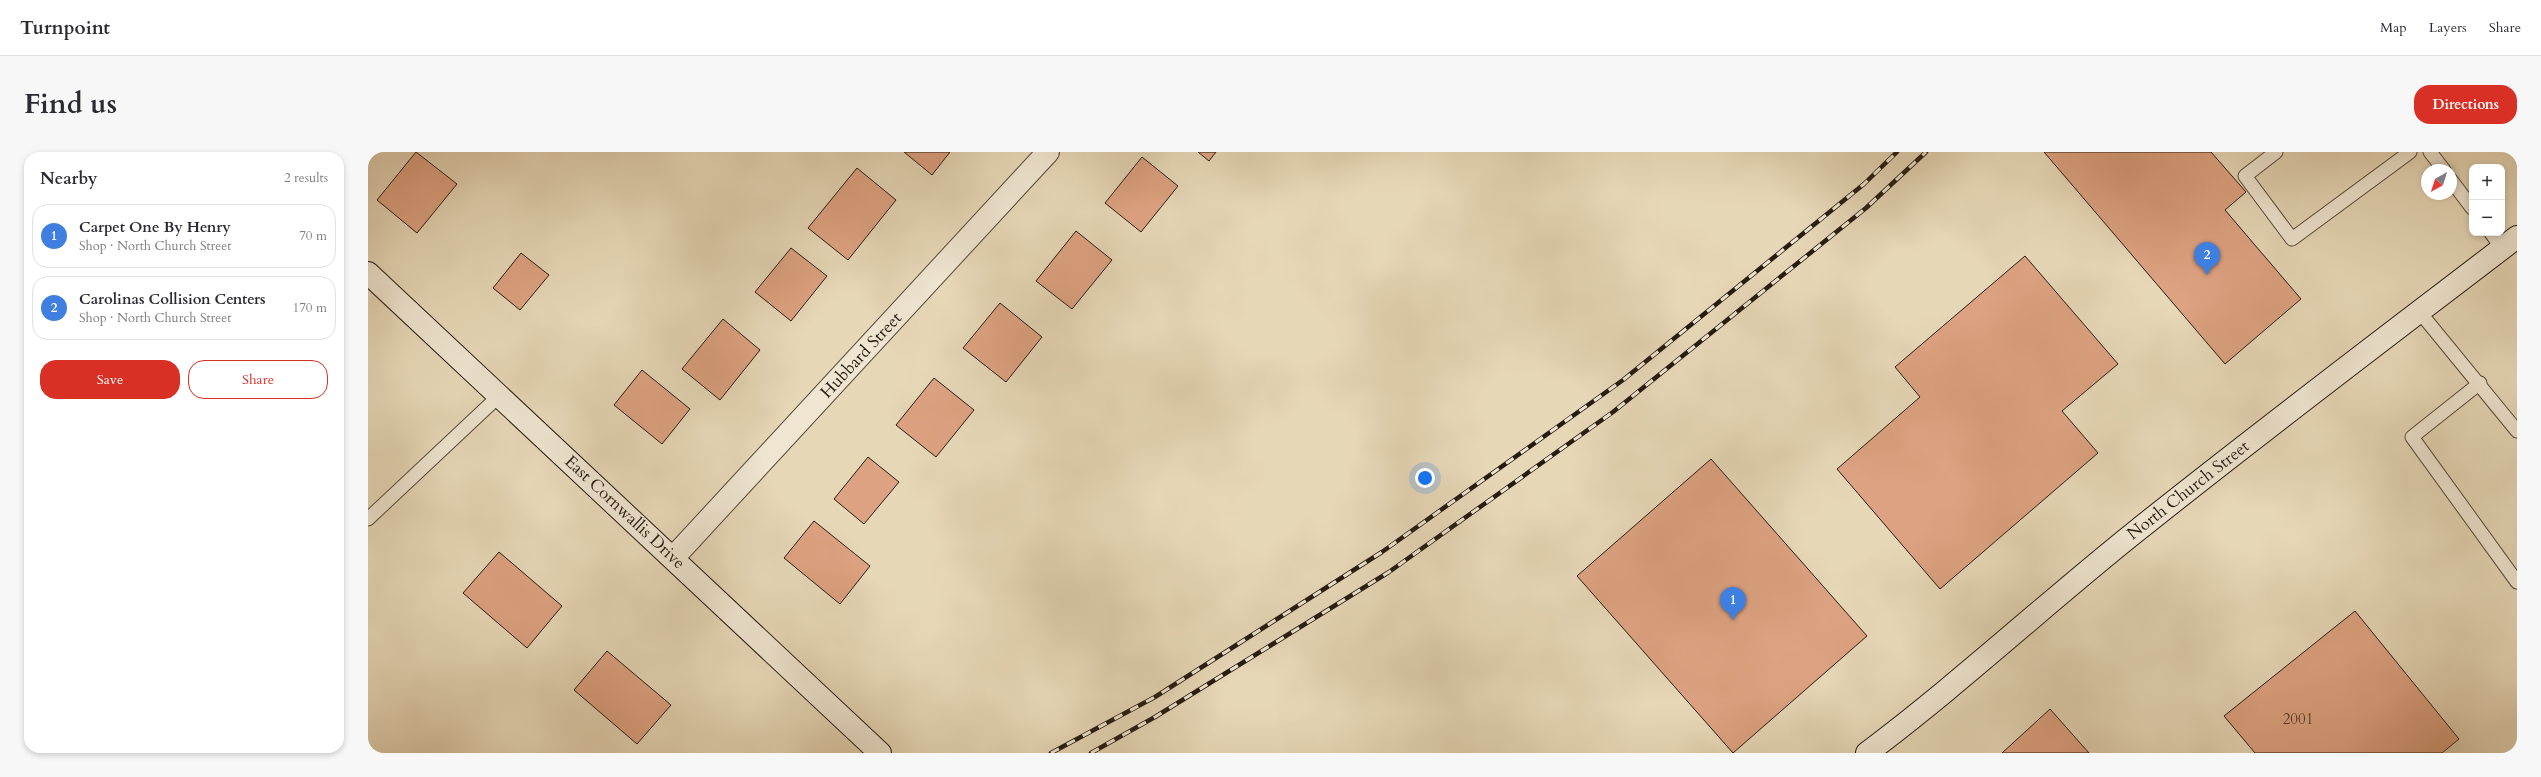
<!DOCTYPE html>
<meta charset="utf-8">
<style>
body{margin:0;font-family:Cardo,serif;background:#f7f7f7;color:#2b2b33}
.controls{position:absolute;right:12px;top:12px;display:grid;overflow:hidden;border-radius:8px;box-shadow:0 2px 6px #0003}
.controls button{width:36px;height:36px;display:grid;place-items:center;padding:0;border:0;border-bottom:1px solid #e1e1e2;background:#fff;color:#2b2b33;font:20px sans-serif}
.compass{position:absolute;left:2053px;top:12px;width:36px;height:36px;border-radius:50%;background:#fff;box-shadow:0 2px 6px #0003;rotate:219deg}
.you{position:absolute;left:1057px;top:326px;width:14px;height:14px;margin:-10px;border:3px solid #fff;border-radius:50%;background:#1a73e8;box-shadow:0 0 0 6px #1a73e833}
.badge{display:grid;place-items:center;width:26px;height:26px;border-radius:50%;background:#d93025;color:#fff;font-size:13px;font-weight:700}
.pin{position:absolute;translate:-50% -33px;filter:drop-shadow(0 1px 2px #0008)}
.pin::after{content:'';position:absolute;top:21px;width:14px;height:12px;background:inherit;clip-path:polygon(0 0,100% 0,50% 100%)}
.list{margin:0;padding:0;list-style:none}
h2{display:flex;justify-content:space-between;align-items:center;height:52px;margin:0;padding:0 16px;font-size:17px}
h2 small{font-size:13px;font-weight:400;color:#7c7c81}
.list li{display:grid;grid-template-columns:26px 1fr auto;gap:12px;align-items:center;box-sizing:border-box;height:64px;margin:0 8px 8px;padding:0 8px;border:1px solid #e1e1e2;border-radius:16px}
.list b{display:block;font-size:15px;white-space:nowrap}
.list p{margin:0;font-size:13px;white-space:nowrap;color:#7c7c81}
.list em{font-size:13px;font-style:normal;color:#7c7c81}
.actions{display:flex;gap:8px;padding:12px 16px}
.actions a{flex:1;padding:9px 0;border:1px solid #d93025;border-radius:16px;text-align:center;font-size:14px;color:#d93025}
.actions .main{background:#d93025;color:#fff}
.map{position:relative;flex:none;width:2149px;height:601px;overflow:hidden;border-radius:16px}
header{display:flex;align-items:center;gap:24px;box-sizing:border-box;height:56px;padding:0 20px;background:#fff;border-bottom:1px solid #e1e1e2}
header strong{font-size:19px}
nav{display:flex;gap:22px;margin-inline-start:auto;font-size:14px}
.intro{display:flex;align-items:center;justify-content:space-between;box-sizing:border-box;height:96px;padding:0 24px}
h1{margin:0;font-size:28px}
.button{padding:10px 18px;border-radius:16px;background:#d93025;color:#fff;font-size:14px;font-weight:700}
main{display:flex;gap:24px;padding:0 24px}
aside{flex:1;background:#fff;border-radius:16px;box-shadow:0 2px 6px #0003}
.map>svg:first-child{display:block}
.building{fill:#dda281;stroke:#261b10}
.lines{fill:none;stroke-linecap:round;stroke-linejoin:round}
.lane-casing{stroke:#564a3a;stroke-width:15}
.street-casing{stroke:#564a3a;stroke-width:24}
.secondary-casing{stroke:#261b10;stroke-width:24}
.lane{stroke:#efe5d0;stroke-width:13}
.street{stroke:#efe5d0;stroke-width:22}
.secondary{stroke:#efe5d0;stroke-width:22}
.rail-casing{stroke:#261b10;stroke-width:4.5}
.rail{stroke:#efe5d0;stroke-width:3;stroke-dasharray:9;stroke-linecap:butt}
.labels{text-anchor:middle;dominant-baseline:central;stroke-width:3;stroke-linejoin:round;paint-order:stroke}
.number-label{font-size:15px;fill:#543d2c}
.street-label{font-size:17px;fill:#261b10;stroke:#efe5d0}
</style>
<header>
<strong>Turnpoint</strong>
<nav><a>Map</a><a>Layers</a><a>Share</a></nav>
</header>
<div class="intro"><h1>Find us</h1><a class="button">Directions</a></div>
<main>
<aside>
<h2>Nearby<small>2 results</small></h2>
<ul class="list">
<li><span class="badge" style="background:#3f7fe0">1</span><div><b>Carpet One By Henry</b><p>Shop · North Church Street</p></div><em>70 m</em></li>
<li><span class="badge" style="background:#3f7fe0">2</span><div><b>Carolinas Collision Centers</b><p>Shop · North Church Street</p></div><em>170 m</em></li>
</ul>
<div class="actions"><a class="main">Save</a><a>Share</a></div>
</aside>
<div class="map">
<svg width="2149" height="601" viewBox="0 0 2149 601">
<rect width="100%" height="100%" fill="#e6d7b7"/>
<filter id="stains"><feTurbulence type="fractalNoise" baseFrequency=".005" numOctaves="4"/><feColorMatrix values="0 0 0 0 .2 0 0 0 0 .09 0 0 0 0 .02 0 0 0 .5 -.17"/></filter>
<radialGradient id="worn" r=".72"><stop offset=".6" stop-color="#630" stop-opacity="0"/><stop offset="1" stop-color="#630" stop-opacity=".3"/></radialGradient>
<!-- building -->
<g class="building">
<path d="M48 0 89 32 49 81 9 48Z"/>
<path d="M536 0H582L564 23Z"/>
<path d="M830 0H848L841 9Z"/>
<path d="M1676 0H1843L1878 40 1857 58 1933 147 1857 212Z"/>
<path d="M774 5 810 34 773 80 737 51Z"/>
<path d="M489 16 528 48 480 108 440 76Z"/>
<path d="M708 79 744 108 704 157 668 129Z"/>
<path d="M423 96 459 124 423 169 387 140Z"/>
<path d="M153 101 181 123 152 158 125 136Z"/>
<path d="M1657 104 1750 212 1694 259 1730 301 1572 437 1469 317 1552 245 1527 215Z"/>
<path d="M632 151 674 185 638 230 595 196Z"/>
<path d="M355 167 392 198 352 248 314 217Z"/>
<path d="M274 218 322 257 294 292 246 253Z"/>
<path d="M566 226 606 258 568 305 528 273Z"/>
<path d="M500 305 531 330 496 372 466 347Z"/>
<path d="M1343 307 1499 484 1365 601 1209 424Z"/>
<path d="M446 369 502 414 472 452 416 406Z"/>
<path d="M131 400 194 454 159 496 95 441Z"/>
<path d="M1987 459 2091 587 2074 601H1887L1856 564Z"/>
<path d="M239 499 303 553 269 592 206 538Z"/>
<path d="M1682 557 1721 601H1634Z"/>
</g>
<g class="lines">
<defs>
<g id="lane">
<path d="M1908 0 1877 24 1924 87 2042 0"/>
<path d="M2062 0 2076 18"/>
<path d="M2083 28 2104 56"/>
<path d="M2123 81 2134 96"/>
<path d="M2050 158 2149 279"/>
<path d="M2112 231 2044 285 2149 430"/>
<path d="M0 367 132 243"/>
</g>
<path id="street" d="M305 406 680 0"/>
<g id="secondary">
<path d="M0 121 512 601"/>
<path d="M1499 601C1591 532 1676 453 1766 381 1892 280 2021 183 2149 85"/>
</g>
</defs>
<!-- lane casing -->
<use href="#lane" class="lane-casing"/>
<!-- street casing -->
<use href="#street" class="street-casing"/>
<!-- secondary casing -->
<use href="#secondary" class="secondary-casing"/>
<!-- lane -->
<use href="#lane" class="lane"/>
<!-- street -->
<use href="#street" class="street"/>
<!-- secondary -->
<use href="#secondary" class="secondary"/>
<defs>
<g id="rail">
<path d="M683 601 787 545 1014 400 1255 228 1496 32 1529 0"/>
<path d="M723 601 787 565 1021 420 1245 260 1498 56 1558 0"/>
</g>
</defs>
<!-- rail casing -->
<use href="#rail" class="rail-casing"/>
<!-- rail -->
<use href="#rail" class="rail"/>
</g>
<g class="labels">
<!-- number labels -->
<g class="number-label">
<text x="1930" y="567">2001</text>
</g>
<!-- street labels -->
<g class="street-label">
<text transform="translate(493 203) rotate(-47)">Hubbard Street</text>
<text transform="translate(1820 338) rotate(-38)">North Church Street</text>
<text transform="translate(257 360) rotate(43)">East Cornwallis Drive</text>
</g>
</g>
<rect width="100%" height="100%" filter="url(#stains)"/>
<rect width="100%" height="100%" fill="url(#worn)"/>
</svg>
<div class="controls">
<button>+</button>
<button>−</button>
</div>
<svg class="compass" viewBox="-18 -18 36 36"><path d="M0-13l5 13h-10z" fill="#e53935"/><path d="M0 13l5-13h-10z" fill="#7c7c81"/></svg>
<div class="you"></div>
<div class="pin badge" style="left:1365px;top:468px;background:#3f7fe0">1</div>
<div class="pin badge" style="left:1839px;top:123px;background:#3f7fe0">2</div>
</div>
</main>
